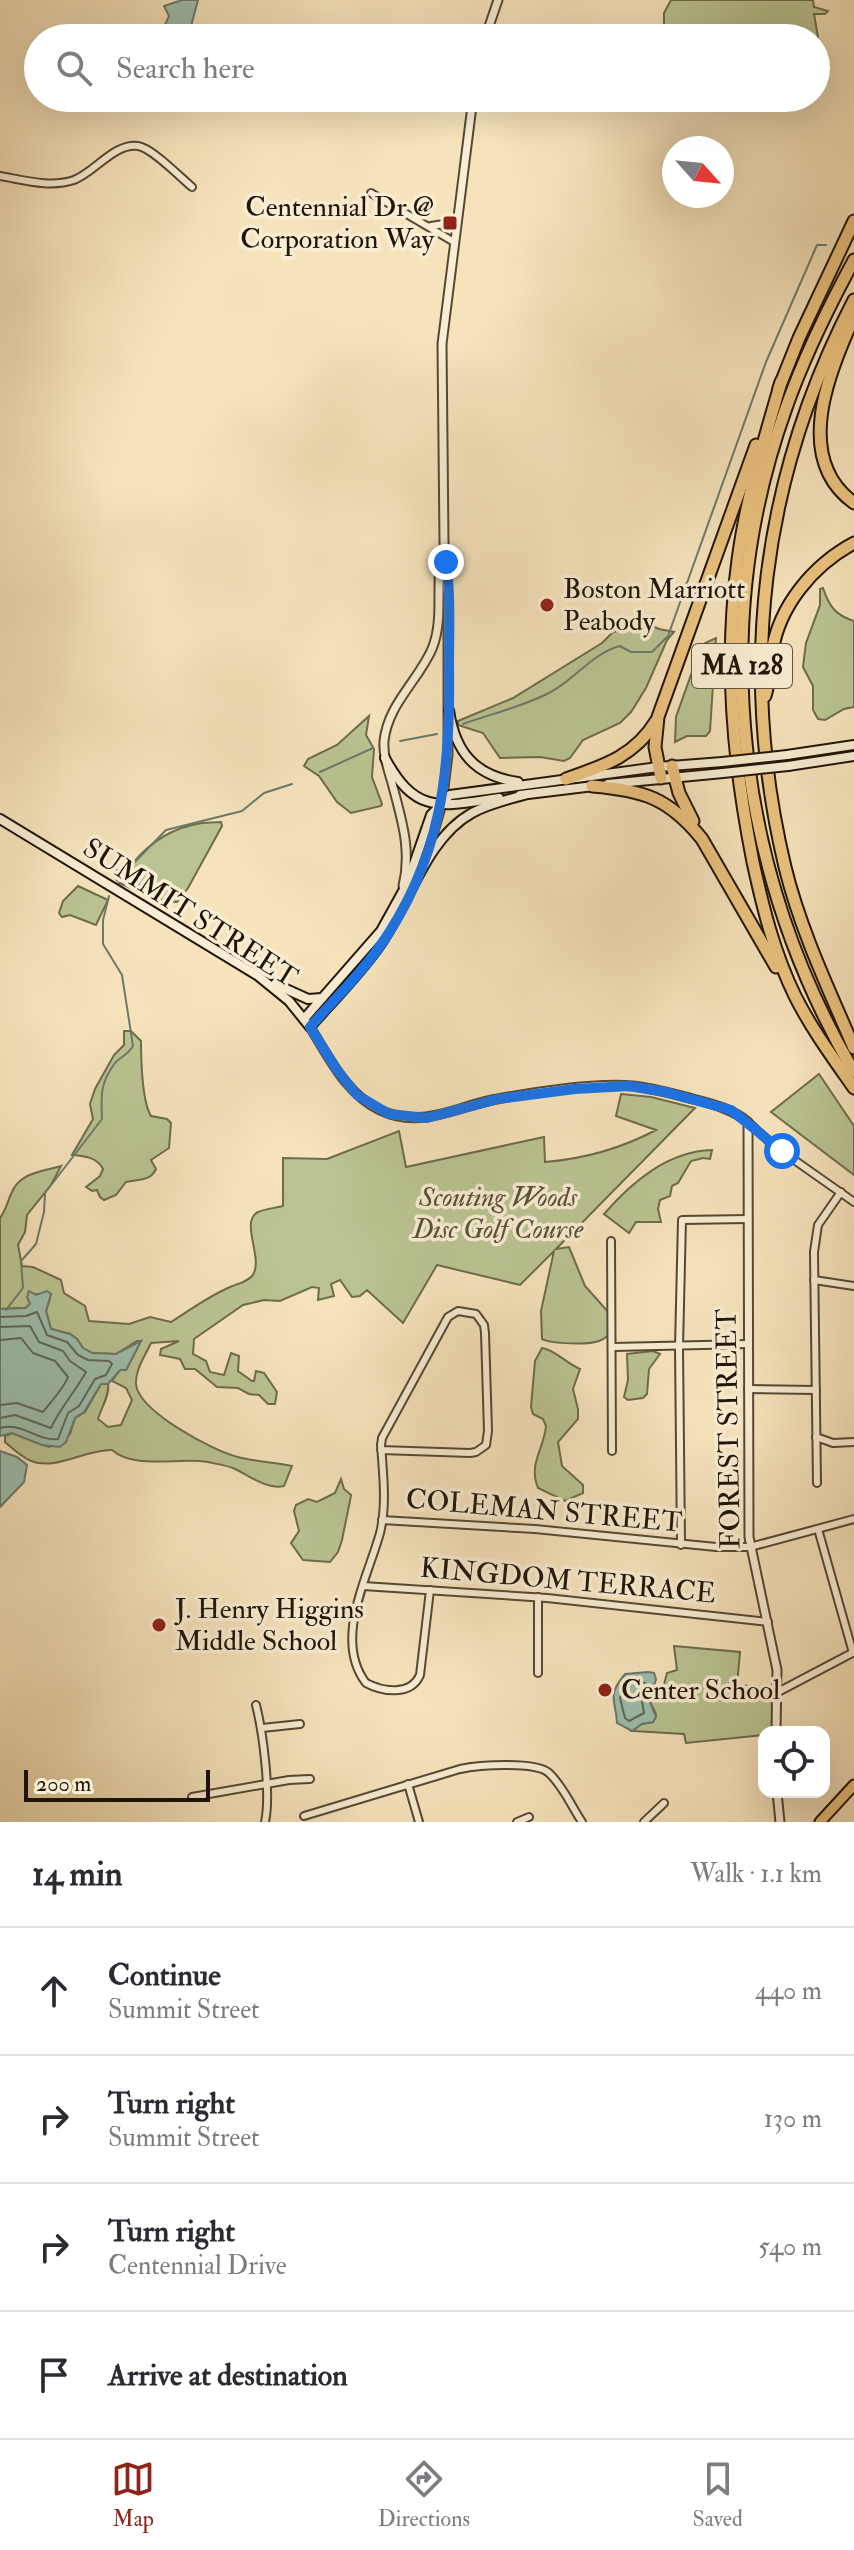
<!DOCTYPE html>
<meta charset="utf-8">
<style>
body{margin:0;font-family:"IM FELL Double Pica",serif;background:#f7f7f7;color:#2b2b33}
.controls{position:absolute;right:24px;bottom:24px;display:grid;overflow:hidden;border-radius:16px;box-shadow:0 8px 32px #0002}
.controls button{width:72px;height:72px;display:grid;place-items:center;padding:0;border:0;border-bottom:2px solid #e1e1e2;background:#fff;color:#2b2b33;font:40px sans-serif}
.compass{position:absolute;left:662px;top:136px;width:72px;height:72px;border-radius:50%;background:#fff;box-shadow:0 8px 32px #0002;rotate:117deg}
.scale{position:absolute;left:24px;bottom:20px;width:186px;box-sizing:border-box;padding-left:8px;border:4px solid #201407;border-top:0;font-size:22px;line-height:28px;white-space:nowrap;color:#201407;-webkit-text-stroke:6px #f9edd3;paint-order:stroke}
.stop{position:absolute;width:24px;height:24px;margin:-18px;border:6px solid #1a73e8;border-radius:50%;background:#fff}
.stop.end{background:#1a73e8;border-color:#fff;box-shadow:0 2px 8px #0008}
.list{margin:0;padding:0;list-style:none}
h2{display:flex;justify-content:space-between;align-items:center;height:104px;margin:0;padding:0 32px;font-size:34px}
h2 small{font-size:26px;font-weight:400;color:#7c7c81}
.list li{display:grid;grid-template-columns:52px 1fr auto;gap:24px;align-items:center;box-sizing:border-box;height:128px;padding:0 32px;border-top:2px solid #e1e1e2}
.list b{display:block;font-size:30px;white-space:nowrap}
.list p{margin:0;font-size:26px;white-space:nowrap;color:#7c7c81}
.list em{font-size:26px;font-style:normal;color:#7c7c81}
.icon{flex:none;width:44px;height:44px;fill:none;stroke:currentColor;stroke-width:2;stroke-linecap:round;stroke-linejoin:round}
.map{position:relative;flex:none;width:854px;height:1822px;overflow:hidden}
.search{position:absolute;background:#fff;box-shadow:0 8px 32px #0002;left:24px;right:24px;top:24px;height:88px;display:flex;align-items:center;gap:20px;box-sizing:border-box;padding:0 28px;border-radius:44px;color:#7c7c81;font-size:30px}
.sheet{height:616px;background:#fff}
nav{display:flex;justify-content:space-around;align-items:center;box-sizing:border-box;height:112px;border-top:2px solid #e1e1e2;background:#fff;font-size:22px;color:#7c7c81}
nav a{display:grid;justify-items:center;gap:4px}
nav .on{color:#8f2418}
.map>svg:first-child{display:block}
.green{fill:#bac492;stroke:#6d6c4c;stroke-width:2}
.water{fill:#9dbeae;stroke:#6b7a6b;stroke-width:2}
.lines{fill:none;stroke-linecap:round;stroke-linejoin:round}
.shore{stroke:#5e695a;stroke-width:2}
.stream{stroke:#6b7a6b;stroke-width:2}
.minor-casing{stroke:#564834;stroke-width:10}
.tertiary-casing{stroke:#564834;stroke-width:11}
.secondary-casing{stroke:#201407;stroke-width:12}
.primary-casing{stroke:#201407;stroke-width:13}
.motorway-casing{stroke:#201407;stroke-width:15}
.minor{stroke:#f9edd3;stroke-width:6}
.tertiary{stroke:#f9edd3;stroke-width:7}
.secondary{stroke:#f9edd3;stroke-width:8}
.primary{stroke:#ebc27e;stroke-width:9}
.motorway{stroke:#ebc27e;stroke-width:11}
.secondary-bridge-casing{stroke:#201407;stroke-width:12;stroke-linecap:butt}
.secondary-bridge{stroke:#f9edd3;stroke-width:8}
.route{stroke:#1a73e8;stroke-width:10}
.poi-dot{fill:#8f2418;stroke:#f9edd3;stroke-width:3}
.labels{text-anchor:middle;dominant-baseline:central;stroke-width:7;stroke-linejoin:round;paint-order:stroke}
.shield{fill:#f9edd3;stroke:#615544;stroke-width:2}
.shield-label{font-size:26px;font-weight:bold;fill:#201407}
.poi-label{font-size:28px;fill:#201407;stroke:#f9edd3;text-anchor:start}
.street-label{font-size:28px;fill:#201407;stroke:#f9edd3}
.park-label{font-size:28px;font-style:italic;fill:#565238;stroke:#f9edd3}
</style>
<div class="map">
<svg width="854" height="1822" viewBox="0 0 854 1822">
<rect width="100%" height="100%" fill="#f6e3bc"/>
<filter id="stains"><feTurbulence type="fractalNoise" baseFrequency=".0025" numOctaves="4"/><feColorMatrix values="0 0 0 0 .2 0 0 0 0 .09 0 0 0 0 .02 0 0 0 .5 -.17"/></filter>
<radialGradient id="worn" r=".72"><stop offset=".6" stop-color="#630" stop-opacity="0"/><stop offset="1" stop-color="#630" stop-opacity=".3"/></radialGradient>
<!-- green -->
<g class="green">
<path d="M671 0H813L814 7 828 11 825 14H814L818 37 816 41V38H664V13Z"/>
<path d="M823 588C829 606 835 615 854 621V707L844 709 825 720 818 719 813 710V686L803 667 806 643 820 605V589Z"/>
<path d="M641 621 659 629 674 632 667 640 646 688 631 712 620 723 583 740 570 758 564 761 540 757 500 758 483 733 458 725V721L513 698 602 643 613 632 630 629Z"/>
<path d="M716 638 710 731 706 736H687L675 742 676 717 698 655 705 643Z"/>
<path d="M369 716 366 735 374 749 372 777 382 804 381 806 351 813 337 802 319 776 304 766 308 759 337 745Z"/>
<path d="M202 823 221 822 222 826 188 888 177 902 164 901 138 885 133 889 119 883C127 875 127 871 133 863 151 841 175 827 202 823Z"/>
<path d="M78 886 108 900 96 925 70 915 62 917 59 913 63 901Z"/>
<path d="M124 1031H131L141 1041C141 1058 142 1102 151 1116L167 1119 171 1123 169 1148 151 1160 156 1169C150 1182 138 1179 126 1182L116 1195 104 1200 100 1197 97 1190 92 1191 86 1187 100 1176 103 1169C97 1157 84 1156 72 1155L93 1119 90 1104 95 1089 114 1055 124 1045Z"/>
<path d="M819 1074 854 1126V1175L771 1112Z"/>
<path d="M621 1094 651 1097 695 1108 556 1249 569 1247 585 1286 610 1314 613 1328C609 1334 606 1339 599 1341 589 1345 551 1344 542 1339L541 1311 554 1251 520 1285 437 1265 403 1323 367 1290 360 1296 352 1297 340 1280 331 1284 334 1296 318 1300 319 1288 312 1287 280 1301 264 1300 243 1305 194 1339 193 1354 206 1361 210 1372 224 1375 231 1353 239 1356 238 1371 252 1381H254L256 1371 264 1373 277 1392 275 1404H268L259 1395 249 1394 238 1388 217 1387 195 1369H185L180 1359 160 1355 161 1349 179 1341 151 1343C145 1356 135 1370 136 1384 138 1411 213 1451 238 1457 256 1462 276 1462 292 1466L284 1486C266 1490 249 1475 233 1468 225 1465 216 1464 208 1462 178 1457 135 1470 112 1450 86 1449 56 1471 31 1461 22 1457 13 1449 5 1442V1436L12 1433 49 1447 70 1434 75 1418 85 1412 101 1384H108C110 1395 101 1408 98 1419L108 1427 121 1425 132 1400 126 1388 112 1381 121 1369 126 1370 141 1341H137L116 1354 92 1353 83 1348 77 1339 70 1334 51 1329 46 1311 51 1294H31V1304L25 1308 0 1309V1218C6 1210 7 1203 11 1194 19 1172 42 1172 61 1166L51 1185 27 1215 25 1232 18 1245 22 1266 33 1267 61 1280 64 1293 85 1306 89 1321 129 1324 150 1317 171 1322C190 1310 209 1296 230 1287 238 1283 246 1283 252 1276 265 1260 239 1222 258 1212 265 1209 275 1208 283 1206V1158L327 1159 399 1131 406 1167 544 1137 545 1162C583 1159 622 1148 656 1130L616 1116Z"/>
<path d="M712 1150 710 1159 703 1158 691 1161 678 1183 672 1186 670 1196 660 1200 658 1209 661 1222H636L629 1233 604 1214C632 1182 668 1151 712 1150Z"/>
<path d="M542 1348C554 1349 567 1364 580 1369L573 1389 578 1409V1419L558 1442 562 1466 583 1485V1493L565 1501 538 1488C528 1464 544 1449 546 1426L543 1419 533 1414 531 1407 535 1361Z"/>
<path d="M653 1351 660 1354 649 1369 647 1394 643 1398 628 1400 624 1397 628 1380 627 1354Z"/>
<path d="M341 1479 344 1489 351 1495 350 1501 342 1540 338 1552 330 1562 303 1560 291 1543 299 1531 294 1511 296 1505 308 1499 317 1502 335 1493Z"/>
<path d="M674 1646 740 1652 737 1685 775 1688 772 1732H764V1735L686 1743 684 1734 632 1731 641 1724 653 1722 656 1714 650 1702 654 1694 657 1697 662 1692 667 1673 677 1670Z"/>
</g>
<!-- water -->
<g class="water">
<path d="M182 0H198L190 30 197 38H162L167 32 164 27 169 16 164 6Z"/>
<path d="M29 1291 36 1295 47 1291 51 1294 46 1311 51 1329 70 1334 77 1339 83 1348 92 1353 116 1354 141 1341 126 1370H120L108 1384H101L84 1412 75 1418 66 1442 60 1447 42 1445 12 1433 0 1436V1309L25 1308 30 1304 27 1297Z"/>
<path d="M0 1451 17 1457 27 1465 24 1482 0 1507Z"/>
<path d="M648 1672 654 1673 656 1679 650 1702 656 1717 653 1722 642 1724 632 1731 617 1723C616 1699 606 1697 625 1674Z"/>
</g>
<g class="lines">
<!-- shore -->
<g class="shore">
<path d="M0 1317 26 1316 37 1312 47 1335 67 1342 78 1355 88 1360 109 1361 112 1364 106 1375 95 1379 79 1406 68 1413 58 1439C35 1441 24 1422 0 1428"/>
<path d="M0 1327 30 1326 39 1342 63 1351 70 1361 86 1372C75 1392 60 1408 51 1428L15 1415 0 1418"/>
<path d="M0 1340 21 1338 33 1353 55 1361 68 1377C63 1390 51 1401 43 1412L17 1403 0 1405"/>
<path d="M640 1680 646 1684 642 1701 644 1713 629 1721 625 1718 620 1698 628 1683Z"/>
</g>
<!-- stream -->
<g class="stream">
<path d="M463 724C491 714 521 707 547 694 573 682 592 653 620 646L631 652H652L668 636 766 362 817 245H826"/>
<path d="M400 741 437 734"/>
<path d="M320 772 373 748"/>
<path d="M117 881 115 874 117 870H127L166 830 242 811 264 793 292 784"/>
<path d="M6 1310 23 1288 21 1261 36 1244 44 1212 45 1193 102 1119C101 1095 100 1083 115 1063 121 1056 127 1056 133 1046L122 975 103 944V920L109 896"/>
</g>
<defs>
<g id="minor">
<path d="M0 176C24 180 50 188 74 180 95 172 114 143 138 146 152 148 180 177 192 187"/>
<path d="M371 193 454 242"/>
<path d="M431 226 457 222"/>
<path d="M748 1122 773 1145 854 1202"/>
<path d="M611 1241 612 1451"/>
<path d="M814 1280 854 1286"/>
<path d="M613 1347 748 1344"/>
<path d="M748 1389 816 1390"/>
<path d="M816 1437 833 1443 854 1442"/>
<path d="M381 1450 470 1453 476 1452 486 1445 488 1431 485 1333 484 1325 476 1314 458 1311 448 1317 382 1438 381 1445C383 1473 387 1505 380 1533 368 1577 333 1640 366 1683 383 1692 411 1696 420 1675L430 1590"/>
<path d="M817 1483 814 1252 818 1225 841 1192"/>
<path d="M382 1520 535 1529 716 1547H750L854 1519"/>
<path d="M818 1529 853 1653"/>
<path d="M681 1545 679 1347 682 1220 748 1219"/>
<path d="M363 1586 547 1598 768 1622"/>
<path d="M538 1597V1673"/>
<path d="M778 1692 854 1652"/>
<path d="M256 1705C263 1733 271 1794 265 1822"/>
<path d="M262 1728 300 1724"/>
<path d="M408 1784 419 1822"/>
<path d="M192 1797 289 1780 310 1779"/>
<path d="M304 1816 460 1769C478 1765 536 1761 549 1773 563 1786 572 1807 582 1822"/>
<path d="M517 1822 529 1817"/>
<path d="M644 1822 664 1803"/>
</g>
<g id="tertiary">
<path d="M485 38 498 0"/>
<path d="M426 859 442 804 448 755V603L444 542 442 344 473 98"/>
<path d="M403 886C412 849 401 818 392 783 388 769 383 756 384 741 388 704 418 681 432 649 445 617 434 583 443 551"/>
<path d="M310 1027C329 1057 346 1094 380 1110 419 1129 454 1108 492 1100 528 1093 597 1082 633 1086 653 1088 673 1094 693 1099 713 1104 732 1109 748 1122L749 1537 777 1670 776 1732"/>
<path d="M777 1792 780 1822"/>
</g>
<g id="secondary">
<path d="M449 710C455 752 475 776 518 782"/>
<path d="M787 755 854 745"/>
<path d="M385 758C416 816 442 806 499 798"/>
<path d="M788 766 854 756"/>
<path d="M608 784 723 773"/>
<path d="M520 795 594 786"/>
<path d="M0 819 257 975 289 1001 310 1027C333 1001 358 976 378 948 409 906 425 839 472 813 488 804 506 800 524 795"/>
<path d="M275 984 308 999 322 998"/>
<path d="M304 1019 381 931 407 884 431 815 450 795 658 767 722 762"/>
</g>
<path id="primary" d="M820 1822 854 1785"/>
<g id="motorway">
<path d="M854 260C828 308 804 357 786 408 707 628 737 872 854 1072"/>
<path d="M854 300C761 479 738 670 785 867 800 929 829 990 854 1048"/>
<path d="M854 317C828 373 793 459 854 503"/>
<path d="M781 382C764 441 746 499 738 560 724 662 733 761 753 862 763 908 774 953 795 996 811 1028 833 1058 854 1088"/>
<path d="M779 388 799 338 854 221"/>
<path d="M765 696C770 681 769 667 772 652 779 606 813 565 854 543"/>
<path d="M672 766 679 793 693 821"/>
<path d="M661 778 655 747 658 717 756 445"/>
<path d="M566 779C603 766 635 756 656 721"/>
<path d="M592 786C643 790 669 798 702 839L776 967"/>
</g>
</defs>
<!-- minor casing -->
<use href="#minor" class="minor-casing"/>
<!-- tertiary casing -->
<use href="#tertiary" class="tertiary-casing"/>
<!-- secondary casing -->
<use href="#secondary" class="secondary-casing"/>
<!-- primary casing -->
<use href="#primary" class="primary-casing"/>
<!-- motorway casing -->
<use href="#motorway" class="motorway-casing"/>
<!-- minor -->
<use href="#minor" class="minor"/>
<!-- tertiary -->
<use href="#tertiary" class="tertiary"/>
<!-- secondary -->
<use href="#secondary" class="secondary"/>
<!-- primary -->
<use href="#primary" class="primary"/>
<!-- motorway -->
<use href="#motorway" class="motorway"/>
<defs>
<g id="secondary-bridge">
<path d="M722 762 787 755"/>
<path d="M723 773 788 766"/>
</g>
</defs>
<!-- secondary-bridge casing -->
<use href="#secondary-bridge" class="secondary-bridge-casing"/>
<!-- secondary-bridge -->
<use href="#secondary-bridge" class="secondary-bridge"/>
</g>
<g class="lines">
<!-- route -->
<path class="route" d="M446 562C451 595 449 631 449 665 451 772 442 859 378 949 358 977 333 1001 310 1027L337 1070 357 1095 389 1114 427 1118 498 1099 575 1089 629 1086 665 1092 731 1110 782 1151"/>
</g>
<!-- markers -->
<g class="poi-dot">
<rect x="442" y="215" width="16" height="16" rx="4"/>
<circle cx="547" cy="605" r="8"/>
<circle cx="159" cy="1625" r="8"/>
<circle cx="605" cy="1690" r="8"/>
</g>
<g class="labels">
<!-- shield labels -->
<rect class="shield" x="692" y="644" width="100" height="44" rx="6"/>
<g class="shield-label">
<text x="742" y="666">MA 128</text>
</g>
<!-- poi labels -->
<g class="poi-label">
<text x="434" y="207" text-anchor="end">Centennial Dr @<tspan x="434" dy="32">Corporation Way</tspan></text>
<text x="563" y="589">Boston Marriott<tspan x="563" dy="32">Peabody</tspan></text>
<text x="175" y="1609">J. Henry Higgins<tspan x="175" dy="32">Middle School</tspan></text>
<text x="621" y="1690">Center School</text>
</g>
<!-- street labels -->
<g class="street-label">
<text transform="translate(190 913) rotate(33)">SUMMIT STREET</text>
<text transform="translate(729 1429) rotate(-91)">FOREST STREET</text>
<text transform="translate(544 1511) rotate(5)">COLEMAN STREET</text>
<text transform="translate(568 1581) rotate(5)">KINGDOM TERRACE</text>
</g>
<!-- park labels -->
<g class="park-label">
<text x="498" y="1197">Scouting Woods<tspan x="498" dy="32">Disc Golf Course</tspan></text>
</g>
</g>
<rect width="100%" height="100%" filter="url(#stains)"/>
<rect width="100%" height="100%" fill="url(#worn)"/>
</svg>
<div class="controls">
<button><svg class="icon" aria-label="locate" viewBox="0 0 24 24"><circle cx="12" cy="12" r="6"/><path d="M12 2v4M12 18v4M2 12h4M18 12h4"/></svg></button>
</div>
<svg class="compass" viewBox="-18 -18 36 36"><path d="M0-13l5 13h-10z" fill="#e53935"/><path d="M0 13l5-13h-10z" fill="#7c7c81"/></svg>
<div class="scale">200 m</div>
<div class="stop" style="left:782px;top:1151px"></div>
<div class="stop end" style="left:446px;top:562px"></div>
<div class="search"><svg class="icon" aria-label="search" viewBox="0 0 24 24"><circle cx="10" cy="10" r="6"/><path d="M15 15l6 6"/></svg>Search here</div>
</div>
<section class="sheet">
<h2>14 min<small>Walk · 1.1 km</small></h2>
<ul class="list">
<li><svg class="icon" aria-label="ahead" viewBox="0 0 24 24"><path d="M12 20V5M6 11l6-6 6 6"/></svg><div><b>Continue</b><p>Summit Street</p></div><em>440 m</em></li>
<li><svg class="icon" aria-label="right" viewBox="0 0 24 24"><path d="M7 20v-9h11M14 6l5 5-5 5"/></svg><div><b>Turn right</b><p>Summit Street</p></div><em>130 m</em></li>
<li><svg class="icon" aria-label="right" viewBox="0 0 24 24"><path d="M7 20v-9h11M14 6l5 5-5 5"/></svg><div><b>Turn right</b><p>Centennial Drive</p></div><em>540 m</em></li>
<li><svg class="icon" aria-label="arrive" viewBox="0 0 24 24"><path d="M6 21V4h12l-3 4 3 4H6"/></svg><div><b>Arrive at destination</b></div></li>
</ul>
</section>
<nav>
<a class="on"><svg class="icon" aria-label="map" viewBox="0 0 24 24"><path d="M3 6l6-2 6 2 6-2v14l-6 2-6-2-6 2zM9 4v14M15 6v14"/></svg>Map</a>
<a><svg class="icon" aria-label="directions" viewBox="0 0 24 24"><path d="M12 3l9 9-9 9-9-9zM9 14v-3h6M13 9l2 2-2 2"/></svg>Directions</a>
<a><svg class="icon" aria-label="saved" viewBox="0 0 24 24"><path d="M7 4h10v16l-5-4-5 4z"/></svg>Saved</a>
</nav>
